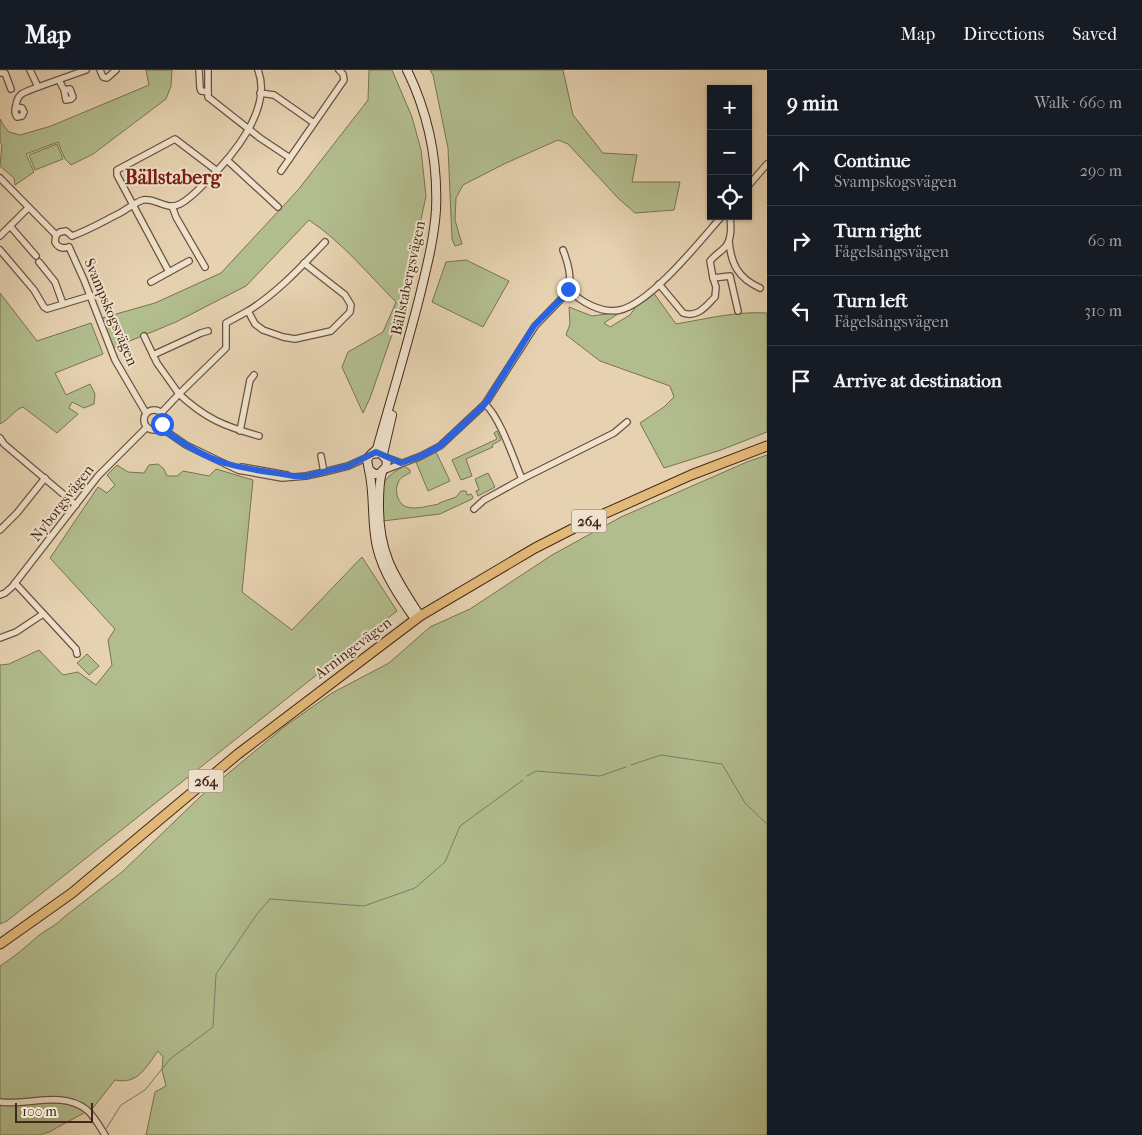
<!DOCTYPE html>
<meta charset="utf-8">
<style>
body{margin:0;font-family:"IM FELL French Canon",serif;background:#242831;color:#f1f3f6}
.controls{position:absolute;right:15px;top:15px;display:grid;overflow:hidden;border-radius:0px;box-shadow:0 1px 4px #0004}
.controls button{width:45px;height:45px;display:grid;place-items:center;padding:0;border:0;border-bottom:1px solid #363941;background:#171b24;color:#f1f3f6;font:25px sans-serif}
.scale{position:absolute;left:15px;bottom:12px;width:78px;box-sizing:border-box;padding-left:5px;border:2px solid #44271a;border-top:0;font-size:14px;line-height:18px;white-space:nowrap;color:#44271a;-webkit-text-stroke:4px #efe2cc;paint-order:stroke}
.stop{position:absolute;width:15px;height:15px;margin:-11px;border:4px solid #2563eb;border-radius:50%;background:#fff}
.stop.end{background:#2563eb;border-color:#fff;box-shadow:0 1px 5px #0008}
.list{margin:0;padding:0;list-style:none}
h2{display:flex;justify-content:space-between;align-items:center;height:65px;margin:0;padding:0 20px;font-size:21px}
h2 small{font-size:16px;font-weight:400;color:#9ea1a6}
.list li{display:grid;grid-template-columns:32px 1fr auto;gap:15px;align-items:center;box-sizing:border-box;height:70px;padding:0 20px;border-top:1px solid #363941}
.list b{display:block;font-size:19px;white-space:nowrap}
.list p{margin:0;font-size:16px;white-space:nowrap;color:#9ea1a6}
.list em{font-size:16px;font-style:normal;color:#9ea1a6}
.icon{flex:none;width:28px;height:28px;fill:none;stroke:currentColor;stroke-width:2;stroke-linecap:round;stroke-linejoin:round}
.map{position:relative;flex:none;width:767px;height:1065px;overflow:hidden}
header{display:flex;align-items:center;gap:30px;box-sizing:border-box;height:70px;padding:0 25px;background:#171b24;border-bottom:1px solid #363941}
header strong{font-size:24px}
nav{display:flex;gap:28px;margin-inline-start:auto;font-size:18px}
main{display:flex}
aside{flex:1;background:#171b24}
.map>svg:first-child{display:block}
.green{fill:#b2bd8e;stroke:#7b7254}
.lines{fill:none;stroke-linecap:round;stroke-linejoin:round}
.stream{stroke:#757e72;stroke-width:1}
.street-casing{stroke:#6c5240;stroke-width:8}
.secondary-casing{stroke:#44271a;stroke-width:10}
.primary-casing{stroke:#44271a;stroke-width:11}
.street{stroke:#efe2cc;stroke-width:5.5}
.secondary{stroke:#efe2cc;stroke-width:8}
.primary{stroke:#e3b978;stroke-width:9}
.route{stroke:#2563eb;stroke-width:6}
.labels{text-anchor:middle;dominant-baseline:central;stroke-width:4;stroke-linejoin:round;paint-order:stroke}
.shield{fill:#efe2cc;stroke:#775f4f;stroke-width:1}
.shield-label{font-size:14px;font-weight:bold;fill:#44271a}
.street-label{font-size:15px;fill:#44271a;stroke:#efe2cc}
.district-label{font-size:20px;font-weight:bold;fill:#7a1f14;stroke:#efe2cc}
</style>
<header>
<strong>Map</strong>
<nav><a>Map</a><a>Directions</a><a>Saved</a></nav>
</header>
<main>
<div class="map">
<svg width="767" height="1065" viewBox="0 0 767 1065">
<rect width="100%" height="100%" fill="#e6d2b1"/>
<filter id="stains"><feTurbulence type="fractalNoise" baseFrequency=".004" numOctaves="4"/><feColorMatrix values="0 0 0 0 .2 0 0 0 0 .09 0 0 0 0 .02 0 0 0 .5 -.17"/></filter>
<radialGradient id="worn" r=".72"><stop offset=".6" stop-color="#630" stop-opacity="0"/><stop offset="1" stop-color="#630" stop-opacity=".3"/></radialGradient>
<!-- green -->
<g class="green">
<path d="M146 0H172L171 16 166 29 93 84 71 95 65 89 58 72 26 84 34 102 15 115 14 108 0 96 2 75 0 72V49L4 56 9 62 20 65 51 56 149 15Z"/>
<path d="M369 0H392L412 47 421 80 426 126 404 230 370 328 363 343 342 297 348 282 383 262 396 232C368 204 342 172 309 150L246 216 176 252 113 278 102 248 155 233 221 203 298 120 368 30Z"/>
<path d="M430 0H563L573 45 603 83 637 85 632 112H680L674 140 635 143 618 128 568 74 558 70 504 94 463 115 456 128 455 150 462 174 455 176 452 169 448 78 433 5Z"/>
<path d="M57 74 63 89 35 100 29 85Z"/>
<path d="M466 190 509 211 483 257 432 232 446 192Z"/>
<path d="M653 222 676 254C705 249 737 241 767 243V362L721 380 664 398 640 353 664 337 674 327 670 316 600 291 566 265 570 254 569 237 592 246 621 242 604 253 610 257 630 245 639 232Z"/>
<path d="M0 223 37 271 91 253 103 284 55 303 66 325 90 314 95 324 94 334 84 338 72 332 69 338 78 344 57 363 23 337C14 340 10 349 0 354Z"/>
<path d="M497 361 501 370 492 375 493 377 466 389 472 406 461 410 452 390 497 369 494 363Z"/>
<path d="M436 382 450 411 428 421 416 392Z"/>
<path d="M767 385V1065H146L155 1022 166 1016 162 1000 163 987 158 981C146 997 138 1015 115 1010L93 1038 49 1062 40 1065H0V896C14 887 26 877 38 866 47 859 57 855 64 847L122 802 201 726 284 657 332 623 389 593 430 557 470 539 552 485 621 447 747 392Z"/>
<path d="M158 394 164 399 167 406H177L183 401 209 406 216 399 253 410 242 522 292 560 362 487 397 541 7 851 0 854V595L9 594 39 580 63 605 78 602 96 615 112 595 108 570 115 559 50 488 98 417 107 423 115 415 107 405 117 395 128 402 144 403 149 395Z"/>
<path d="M404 396 410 400V403C406 405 399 408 398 413 394 421 398 435 407 437 416 440 432 435 439 434V433L456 427 461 421H466L467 425 471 424 473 427 472 429 440 444 383 451C382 420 374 413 404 396Z"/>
<path d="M488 403 495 417 478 426 476 421 479 420 475 409Z"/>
<path d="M87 584 99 596 89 605 77 593Z"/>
</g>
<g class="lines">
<!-- stream -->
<g class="stream">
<path d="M631 695 661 685 722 694 745 733 767 754"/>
<path d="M527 706 536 701 600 706 626 697"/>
<path d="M106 1059 121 1035 145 1020 170 989 213 957 216 904 257 844 270 829 364 836 415 818 445 792 460 756 523 710"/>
</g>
<defs>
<g id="street">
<path d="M30 0 38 17 86 0"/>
<path d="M100 0 103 7 107 8 116 0"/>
<path d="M199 0 200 18 201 21 208 22"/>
<path d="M208 0V27L260 68 290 88 281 101"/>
<path d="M0 3H5L11 19"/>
<path d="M59 10 64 20 66 30 71 29 73 27 70 19 64 20"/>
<path d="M260 23 274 25 314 53"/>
<path d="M16 37 22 38 24 42 22 46 17 47C14 42 15 40 16 35 18 22 26 22 38 17"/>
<path d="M290 88 344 10 343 4 339 0"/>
<path d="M227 90 278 137"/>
<path d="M0 108 56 165"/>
<path d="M748 116 767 94"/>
<path d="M172 136 176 147 205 197"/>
<path d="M730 146C731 156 732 168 726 176 722 181 715 185 710 191L713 208 730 206 738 241"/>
<path d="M10 156 36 186"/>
<path d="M56 165 55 172C58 178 63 179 69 177"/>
<path d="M56 165 60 162 66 161 72 166"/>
<path d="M0 166 28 138"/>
<path d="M72 166C89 160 104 151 120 143 127 139 136 132 143 130 157 128 166 141 180 134 190 129 199 119 206 112 232 87 273 39 258 0"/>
<path d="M729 171C731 194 738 208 760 218"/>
<path d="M69 177 84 210 115 290 146 343"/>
<path d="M0 180 34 220 44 237 47 239 90 226"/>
<path d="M39 192 55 212 63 234"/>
<path d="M169 202 189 191"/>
<path d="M151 212 169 202 117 105V100L175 69 217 101"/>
<path d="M659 214 683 243C698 248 706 236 715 227L716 217 713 208"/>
<path d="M569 219C580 232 602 244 620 240 651 233 701 170 722 146"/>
<path d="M248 241C277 223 301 197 325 172"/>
<path d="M144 266 157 293 179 324 226 278V253L248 241 255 254 263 260 283 267 295 269 331 261 350 242 351 235 345 225 304 193"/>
<path d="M153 285 201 263 208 261"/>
<path d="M485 334C500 347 514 390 522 409L614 363 627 352"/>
<circle cx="154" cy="350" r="10"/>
<path d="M161 343 179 324C206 349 224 356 259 366"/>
<path d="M160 357 186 375 238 400 282 408 306 406 324 402 348 396 368 387"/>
<path d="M240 361 250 310 254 305"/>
<path d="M0 368 4 374 76 435"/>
<path d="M321 386 324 402"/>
<path d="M385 387 401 393"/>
<path d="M242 397 287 405"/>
<path d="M385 400 421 386 440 376 485 334 535 256 567 223C573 209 568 193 563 180"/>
<path d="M474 439 484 430 522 409"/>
<path d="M0 460 17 443 45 408"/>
<path d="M15 513 76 579 77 584"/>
<path d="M0 525 5 523 12 517 98 406 147 357"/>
<path d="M0 568 16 562 43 544"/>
<path d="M0 1032C28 1036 62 1020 87 1040 94 1046 100 1057 105 1065"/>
</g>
<g id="secondary">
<path d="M372 384 380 383 387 390 386 397 379 404H375L369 400 367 390C369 385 373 383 377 379 391 329 406 280 419 229 426 200 434 170 436 140 438 92 428 43 407 0"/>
<path d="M383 384 392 345"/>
<path d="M369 400C375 426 371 452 377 477 383 503 400 528 415 549"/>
<path d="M382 402C379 412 379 422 379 433 378 483 394 506 420 546"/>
</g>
<path id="primary" d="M0 874 72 823 238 684 420 546 535 478 588 451 691 405 767 376"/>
</defs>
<!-- street casing -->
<use href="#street" class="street-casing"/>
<!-- secondary casing -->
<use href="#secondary" class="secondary-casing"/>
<!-- primary casing -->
<use href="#primary" class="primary-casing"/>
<!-- street -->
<use href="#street" class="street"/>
<!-- secondary -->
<use href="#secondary" class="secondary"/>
<!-- primary -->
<use href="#primary" class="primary"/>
</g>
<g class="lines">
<!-- route -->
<path class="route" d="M162 354 160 357C180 372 201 386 225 393 247 400 272 402 294 406H306L348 396 376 382 401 393 421 386 440 376 485 334 534 256 567 223 568 219"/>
</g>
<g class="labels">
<!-- shield labels -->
<g class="shield">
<rect x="571.5" y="439.5" width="35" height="23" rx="4"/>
<rect x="188.5" y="699.5" width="35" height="23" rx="4"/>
</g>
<g class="shield-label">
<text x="589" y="451">264</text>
<text x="206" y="711">264</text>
</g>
<!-- street labels -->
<g class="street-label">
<text transform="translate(408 208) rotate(-78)">Bällstabergsvägen</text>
<text transform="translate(111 242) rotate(67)">Svampskogsvägen</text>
<text transform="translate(62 433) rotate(-52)">Nyborgsvägen</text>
<text transform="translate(353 578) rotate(-37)">Arningevägen</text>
</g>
<!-- district labels -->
<g class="district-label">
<text x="173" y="107">Bällstaberg</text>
</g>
</g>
<rect width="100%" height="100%" filter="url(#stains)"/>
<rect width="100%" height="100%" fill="url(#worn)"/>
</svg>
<div class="controls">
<button>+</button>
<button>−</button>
<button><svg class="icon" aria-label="locate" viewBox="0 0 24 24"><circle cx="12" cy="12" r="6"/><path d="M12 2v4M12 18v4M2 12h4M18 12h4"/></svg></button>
</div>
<div class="scale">100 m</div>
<div class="stop" style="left:162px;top:354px"></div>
<div class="stop end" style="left:568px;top:219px"></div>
</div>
<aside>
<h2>9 min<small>Walk · 660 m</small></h2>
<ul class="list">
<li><svg class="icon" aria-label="ahead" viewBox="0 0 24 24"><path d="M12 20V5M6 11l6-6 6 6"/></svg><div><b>Continue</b><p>Svampskogsvägen</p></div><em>290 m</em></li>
<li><svg class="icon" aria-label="right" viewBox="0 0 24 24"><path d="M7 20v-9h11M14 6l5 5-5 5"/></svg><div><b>Turn right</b><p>Fågelsångsvägen</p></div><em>60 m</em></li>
<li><svg class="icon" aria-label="left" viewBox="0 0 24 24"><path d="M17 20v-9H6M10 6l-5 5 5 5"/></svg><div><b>Turn left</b><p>Fågelsångsvägen</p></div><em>310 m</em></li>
<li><svg class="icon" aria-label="arrive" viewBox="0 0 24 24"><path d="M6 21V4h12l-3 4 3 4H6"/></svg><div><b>Arrive at destination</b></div></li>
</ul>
</aside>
</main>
